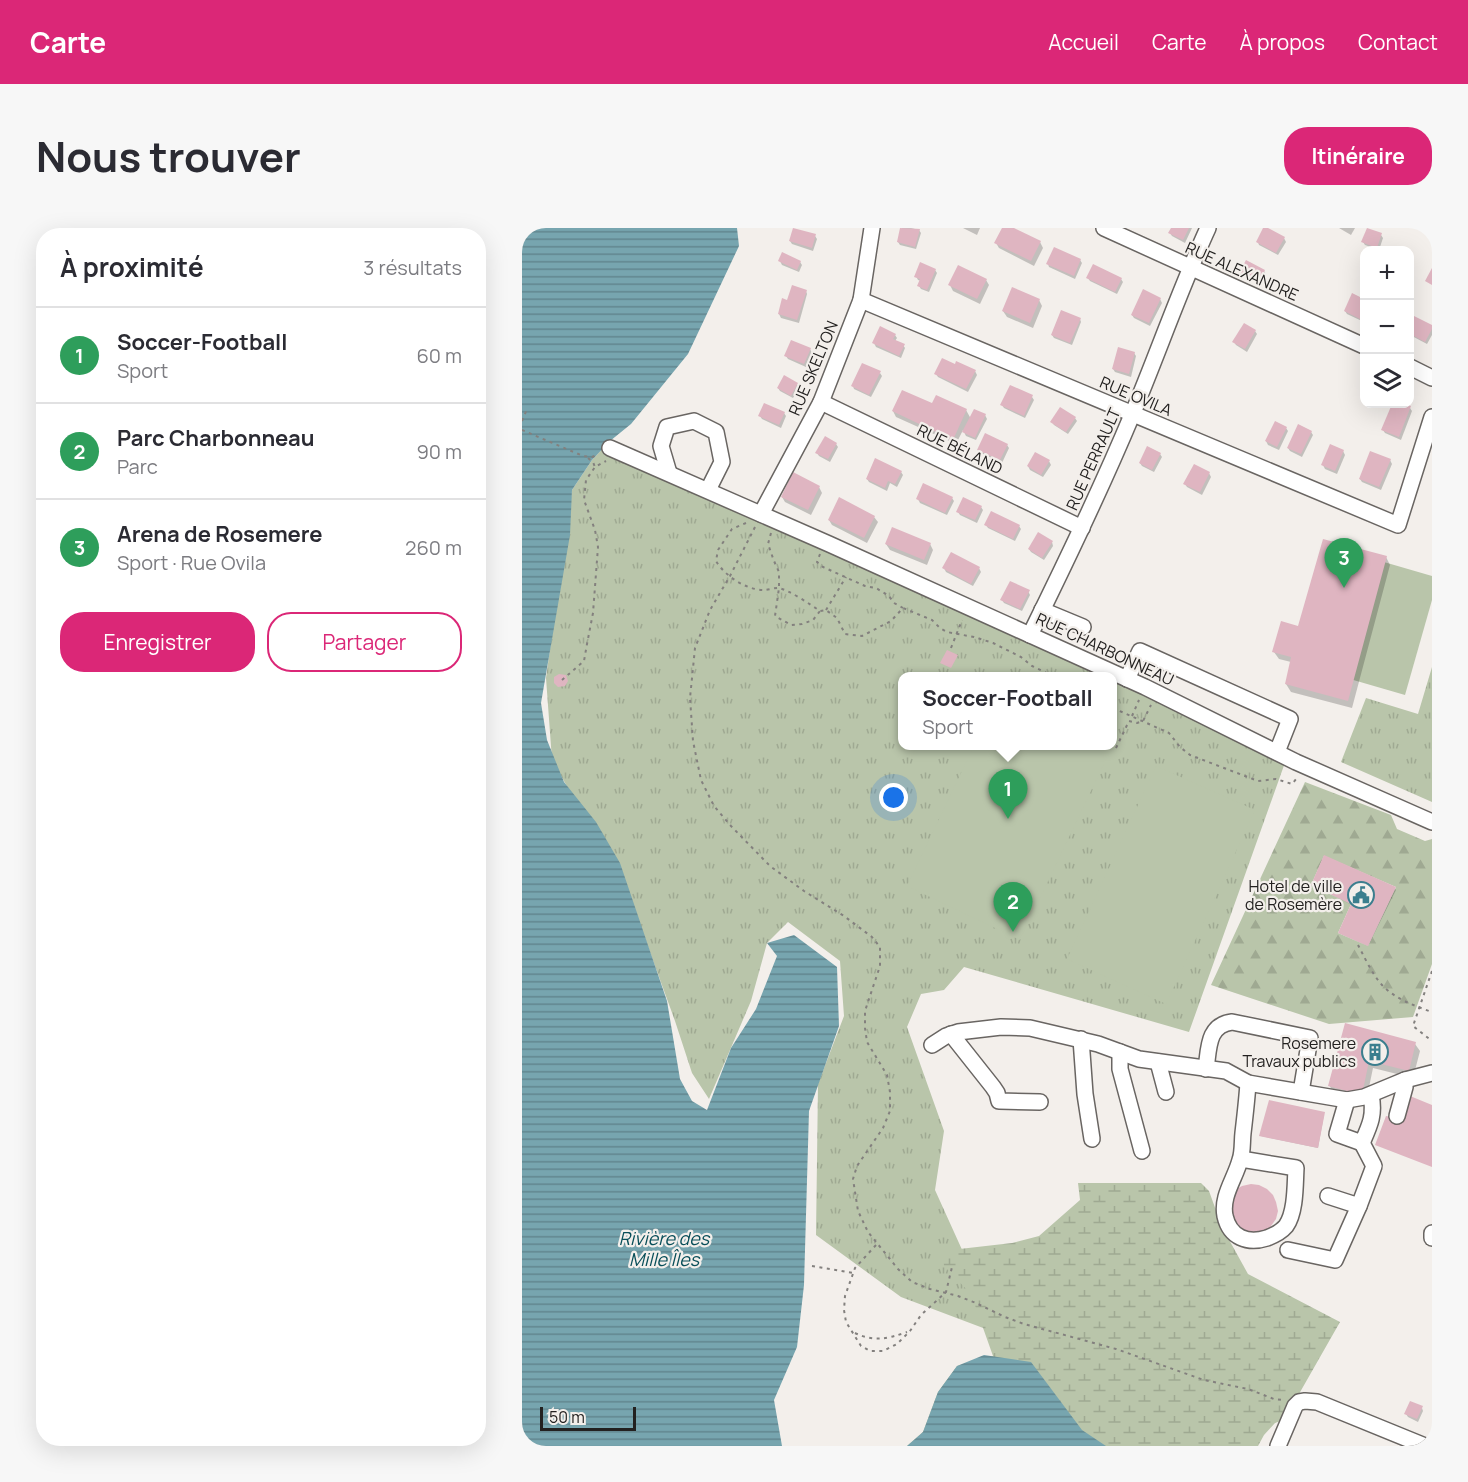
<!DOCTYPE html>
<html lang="fr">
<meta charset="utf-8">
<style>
body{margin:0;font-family:Manrope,sans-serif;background:#f7f7f7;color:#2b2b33}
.controls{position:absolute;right:18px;top:18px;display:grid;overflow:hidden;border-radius:12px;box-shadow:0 6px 24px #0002}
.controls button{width:54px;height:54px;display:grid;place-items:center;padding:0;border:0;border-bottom:2px solid #e1e1e2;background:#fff;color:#2b2b33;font:30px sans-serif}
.scale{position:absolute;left:18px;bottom:15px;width:96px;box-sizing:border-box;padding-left:6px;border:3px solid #232120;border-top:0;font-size:16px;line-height:21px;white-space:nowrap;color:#232120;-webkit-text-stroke:4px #f3efeb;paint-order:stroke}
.you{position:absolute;left:372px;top:570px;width:21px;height:21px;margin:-15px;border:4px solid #fff;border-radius:50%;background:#1a73e8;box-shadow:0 0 0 9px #1a73e833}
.badge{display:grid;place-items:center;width:39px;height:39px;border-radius:50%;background:#db2777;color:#fff;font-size:20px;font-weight:700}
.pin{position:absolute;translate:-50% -50px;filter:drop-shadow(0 2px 3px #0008)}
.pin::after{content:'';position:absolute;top:32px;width:21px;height:18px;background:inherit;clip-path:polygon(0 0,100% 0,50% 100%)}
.popup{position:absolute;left:376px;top:444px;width:219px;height:78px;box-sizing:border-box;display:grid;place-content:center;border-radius:12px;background:#fff;filter:drop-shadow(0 2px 4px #0005);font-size:20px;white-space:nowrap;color:#7c7c81}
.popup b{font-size:22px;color:#2b2b33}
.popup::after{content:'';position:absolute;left:50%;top:100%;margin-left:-12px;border:12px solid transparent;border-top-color:#fff}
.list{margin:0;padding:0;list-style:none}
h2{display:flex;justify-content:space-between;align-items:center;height:78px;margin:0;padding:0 24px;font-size:26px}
h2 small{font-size:20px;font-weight:400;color:#7c7c81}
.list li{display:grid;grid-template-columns:39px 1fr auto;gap:18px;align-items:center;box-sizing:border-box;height:96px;padding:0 24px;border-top:2px solid #e1e1e2}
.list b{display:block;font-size:22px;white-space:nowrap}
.list p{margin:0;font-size:20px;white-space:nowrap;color:#7c7c81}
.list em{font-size:20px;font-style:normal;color:#7c7c81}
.actions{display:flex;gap:12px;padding:18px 24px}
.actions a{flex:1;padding:14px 0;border:2px solid #db2777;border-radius:24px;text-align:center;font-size:21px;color:#db2777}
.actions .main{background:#db2777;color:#fff}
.icon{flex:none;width:33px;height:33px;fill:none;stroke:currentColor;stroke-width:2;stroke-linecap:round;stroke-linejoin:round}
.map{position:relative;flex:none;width:910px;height:1218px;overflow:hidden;border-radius:24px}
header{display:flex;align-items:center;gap:36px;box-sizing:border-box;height:84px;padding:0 30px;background:#db2777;color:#fff}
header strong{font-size:28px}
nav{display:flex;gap:33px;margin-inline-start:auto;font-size:21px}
.intro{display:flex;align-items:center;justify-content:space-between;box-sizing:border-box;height:144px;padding:0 36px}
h1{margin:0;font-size:42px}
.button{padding:15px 27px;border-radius:24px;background:#db2777;color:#fff;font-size:21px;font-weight:700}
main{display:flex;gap:36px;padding:0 36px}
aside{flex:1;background:#fff;border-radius:24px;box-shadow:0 6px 24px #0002}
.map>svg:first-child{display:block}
.grass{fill:url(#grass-tufts);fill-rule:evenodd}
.forest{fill:url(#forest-firs);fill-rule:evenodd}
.wetland{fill:url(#wetland-marsh)}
.pitch{fill:#b9c5aa}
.water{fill:url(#water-rules)}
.shadow{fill:#0003}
.building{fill:#dfb5c1}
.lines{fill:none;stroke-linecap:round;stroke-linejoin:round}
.minor-casing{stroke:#696562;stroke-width:18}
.path{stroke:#83807e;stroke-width:2;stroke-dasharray:3 4.5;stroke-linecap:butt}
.minor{stroke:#fff;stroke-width:15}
.labels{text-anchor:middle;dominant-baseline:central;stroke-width:4.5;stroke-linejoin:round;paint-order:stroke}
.street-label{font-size:16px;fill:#232120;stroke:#f3efeb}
.poi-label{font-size:16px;fill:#232120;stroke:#f3efeb;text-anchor:end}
.water-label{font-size:18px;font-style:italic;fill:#084e59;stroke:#f3efeb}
</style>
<header>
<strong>Carte</strong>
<nav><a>Accueil</a><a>Carte</a><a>À propos</a><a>Contact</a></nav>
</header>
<div class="intro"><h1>Nous trouver</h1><a class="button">Itinéraire</a></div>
<main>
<aside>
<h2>À proximité<small>3 résultats</small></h2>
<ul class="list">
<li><span class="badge" style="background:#2e9e5b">1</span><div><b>Soccer-Football</b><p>Sport</p></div><em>60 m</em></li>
<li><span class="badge" style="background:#2e9e5b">2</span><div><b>Parc Charbonneau</b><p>Parc</p></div><em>90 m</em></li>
<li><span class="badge" style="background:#2e9e5b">3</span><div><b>Arena de Rosemere</b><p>Sport · Rue Ovila</p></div><em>260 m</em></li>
</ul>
<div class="actions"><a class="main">Enregistrer</a><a>Partager</a></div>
</aside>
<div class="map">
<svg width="910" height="1218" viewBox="0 0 910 1218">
<defs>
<pattern id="grass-tufts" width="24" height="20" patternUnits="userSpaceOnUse" patternTransform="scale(1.5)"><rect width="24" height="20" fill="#b9c5aa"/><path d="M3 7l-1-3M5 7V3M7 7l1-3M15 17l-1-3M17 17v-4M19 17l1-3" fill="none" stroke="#9fa992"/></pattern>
<pattern id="forest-firs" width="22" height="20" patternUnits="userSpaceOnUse" patternTransform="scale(1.5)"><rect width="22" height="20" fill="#b9c5aa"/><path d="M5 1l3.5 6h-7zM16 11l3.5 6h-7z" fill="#9fa992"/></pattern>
<pattern id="wetland-marsh" width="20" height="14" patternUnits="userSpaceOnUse" patternTransform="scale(1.5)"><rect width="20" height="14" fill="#b9c5aa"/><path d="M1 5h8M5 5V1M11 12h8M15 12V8" fill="none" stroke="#9fa992"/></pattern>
<pattern id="water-rules" width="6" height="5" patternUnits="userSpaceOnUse" patternTransform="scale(1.5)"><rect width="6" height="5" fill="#77a5af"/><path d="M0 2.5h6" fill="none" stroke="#61868e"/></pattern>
</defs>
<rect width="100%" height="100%" fill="#f3efeb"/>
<!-- grass -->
<g class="grass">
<path d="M88 213 765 529 667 804 442 739 422 762 399 766 385 799 422 903 413 962 451 1046 777 1171 761 1192 753 1195 554 1121 485 1109 379 1069 294 1007 296 856 322 788 318 733 266 694 245 715 229 773 187 871 170 845 153 793 108 669 30 532 24 450 50 262 70 232ZM381 448H591V518H381Z"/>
<path d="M910 439V574L819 534 844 470 896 486Z"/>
</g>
<!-- forest -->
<path class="forest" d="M783 554 869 587 875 601 903 613 910 611V736L891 789 807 796 689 757ZM802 628 874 659 846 718 816 705 829 676 789 657Z"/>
<!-- wetland -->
<path class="wetland" d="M556 955H679L687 963 700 999 726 1046 818 1094 773 1173 742 1207 736 1218H385L401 1204 416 1164 435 1138 471 1128 449 1066 422 1038 420 1023 490 1015 517 1008 558 972Z"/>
<!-- pitch -->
<g class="pitch">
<path d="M855 332 910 348V372L883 467 821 449Z"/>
<path d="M452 518H572L587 525 498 712 385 658Z"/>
<path d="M634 538 733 582 644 776 545 731Z"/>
</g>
<!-- water -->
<g class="water">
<path d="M0 0H215L217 18 166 126 109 196 88 213 70 232 50 262 48 307 19 475 25 512 42 554 74 594 98 635 145 773 158 851 170 873 185 882 209 820 234 781 255 728 245 715 272 707 315 739 317 798 287 883 282 1057 275 1119 252 1172 260 1218H0Z"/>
<path d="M462 1127 509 1134 560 1202 584 1218H385L401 1204 416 1164 435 1138Z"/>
</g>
<!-- shadow -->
<g class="shadow">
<path d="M380 0H389L397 2 399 5 394 21 378 17 376 14Z"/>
<path d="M441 0H458L455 7Z"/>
<path d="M482 0H489L518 14 521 20 512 38 477 20 474 15Z"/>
<path d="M650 0H670L663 15 650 8 648 5Z"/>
<path d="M743 0 762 10 764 14 756 27 737 17 736 14Z"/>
<path d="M817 0H833L829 7Z"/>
<path d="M859 7 861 10 857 22 843 17 841 14Z"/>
<path d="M293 8 295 11 291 23 270 16 268 13Z"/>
<path d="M558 32 560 35 553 51 527 39 526 36Z"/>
<path d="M258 33 278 34 280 37 277 44 260 37Z"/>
<path d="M413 42 415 45 407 64 399 61 397 58 399 53 396 52 394 48Z"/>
<path d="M742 43 744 46 739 57 721 48 719 45Z"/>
<path d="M566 50 599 51 601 54 595 66 568 53Z"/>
<path d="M464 52 467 57 458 76 431 63 428 57Z"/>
<path d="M284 63 285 66 277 95 259 90 257 86 266 74Z"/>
<path d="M831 67 842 73V94L825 86 823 83Z"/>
<path d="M638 71 640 75 628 98 612 90 610 87Z"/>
<path d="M517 72 520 78 511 100 485 89 481 83Z"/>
<path d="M889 88 910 99V107L905 116 888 107V92Z"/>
<path d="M558 91 559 94 550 117 532 110 530 107Z"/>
<path d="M733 103 735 106 725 124 714 117 712 114Z"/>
<path d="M373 107 375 110 373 113 381 117 383 120 379 130 354 119 352 115Z"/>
<path d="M288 121 290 125 284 139 266 131 264 128Z"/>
<path d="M612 125 614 128 609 149 593 144 591 141Z"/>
<path d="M453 143 455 147 446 164 416 149 414 146Z"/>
<path d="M358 145 360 148 349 169 332 161 331 158Z"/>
<path d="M275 156 277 160 271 170 258 163 256 160Z"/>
<path d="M510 169 512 172 503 190 482 180 480 177Z"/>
<path d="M871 176H878L888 180 890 183 879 212 863 205 861 202Z"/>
<path d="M410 177 444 182 449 191 463 187 465 191 454 212 444 208 441 202 434 216 374 189 371 183Z"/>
<path d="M262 185 264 188 259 200 240 191 238 188Z"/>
<path d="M553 190 555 193 546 206 532 197 530 194Z"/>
<path d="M764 200 766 203 757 222 746 217 744 213Z"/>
<path d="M789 204 791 207 780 229 768 223 766 220Z"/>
<path d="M314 216 316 219 308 234 297 228 295 225Z"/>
<path d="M485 217 487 220 480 235 459 225 457 222Z"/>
<path d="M821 223 823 227 815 246 803 241 801 237Z"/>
<path d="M638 226 640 229 632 244 620 238 618 235Z"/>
<path d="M868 232 870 236 859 262 840 254 838 251Z"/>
<path d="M527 233 529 237 521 249 508 242 506 238Z"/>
<path d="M379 244 381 247 375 259 368 255 365 263 347 254 345 251Z"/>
<path d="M687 245 689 249 680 267 665 259 663 256Z"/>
<path d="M297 259 300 265 289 287 263 274 260 269Z"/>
<path d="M430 270 432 273 425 287 398 275 396 271Z"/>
<path d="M459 279 461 282 455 295 438 287 436 284Z"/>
<path d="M352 289 356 294 345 315 310 297 307 292Z"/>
<path d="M464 297 497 298 499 301 493 313 466 300Z"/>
<path d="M530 314 531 318 522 332 509 324 507 321Z"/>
<path d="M364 316H408L411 322 405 337 368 322Z"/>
<path d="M864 329 868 337 830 480 769 464 764 456 769 434 757 431 752 424 777 400Z"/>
<path d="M422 340H457L459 344 451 358 424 344Z"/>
<path d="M506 363 508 367 500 383 482 375 480 372Z"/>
<path d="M791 657 873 661 874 662 846 718 817 705 830 677Z"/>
<path d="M824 797 893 816 898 823 891 850 851 840 844 874 812 865 807 857Z"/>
<path d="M802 887 796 920 739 908Z"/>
<path d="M900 1180 901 1183 896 1194 886 1189 884 1186Z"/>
</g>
<!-- building -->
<g class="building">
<path d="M271 0 294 6 290 20 267 13Z"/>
<path d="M378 0 398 1 393 19 375 14Z"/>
<path d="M480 0H492L519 13 509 33 472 15Z"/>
<path d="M649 0H667L661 12 646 5Z"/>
<path d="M741 0H746L763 9 754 25 734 14Z"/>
<path d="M845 0 860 5 855 20 839 14Z"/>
<path d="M532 19 559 31 552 48 524 36Z"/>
<path d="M260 24 279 33 275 42 256 33Z"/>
<path d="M724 32 743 42 737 55 717 45Z"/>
<path d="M398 34 414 41 405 62 395 58 398 51 392 49Z"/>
<path d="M571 36 600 50 593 64 564 50Z"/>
<path d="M436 37 465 51 455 71 426 57Z"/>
<path d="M910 40V57L903 53Z"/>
<path d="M270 57 285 62 275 92 256 86 260 70 265 72Z"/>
<path d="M490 59 518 71 508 95 480 83Z"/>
<path d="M621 61 639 70 627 95 609 87Z"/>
<path d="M830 65 842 71V93L822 83Z"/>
<path d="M539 82 559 90 548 115 529 107Z"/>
<path d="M888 86 910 97V101L903 114 888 106Z"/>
<path d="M722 95 734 102 723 121 710 114Z"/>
<path d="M358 98 374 106 371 111 383 116 377 128 350 115Z"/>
<path d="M269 112 289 120 282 136 262 128Z"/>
<path d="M596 119 613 124 607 146 590 141Z"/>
<path d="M420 130 433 136 434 133 454 142 444 161 412 146Z"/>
<path d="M340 135 359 143 347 167 329 158Z"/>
<path d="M262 147 276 155 269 168 255 160Z"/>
<path d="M488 157 511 167 502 188 478 177Z"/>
<path d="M380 162 410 175 414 167 445 181 431 212 370 183Z"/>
<path d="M242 175 263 184 257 197 236 188Z"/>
<path d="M870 176H882L889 178 877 209 859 202Z"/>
<path d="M538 179 554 189 544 204 528 194Z"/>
<path d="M452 181 464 186 453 210 440 204Z"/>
<path d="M753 193 765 199 755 219 743 213Z"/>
<path d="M776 196 790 203 779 226 765 220Z"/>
<path d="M463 205 486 216 478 232 455 222Z"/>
<path d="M303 208 315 215 306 231 293 225Z"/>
<path d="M808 216 822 222 813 243 799 237Z"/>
<path d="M625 218 639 225 630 242 617 235Z"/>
<path d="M848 223 869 231 857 259 837 251Z"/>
<path d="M513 224 528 232 519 247 505 238Z"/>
<path d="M353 230 380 243 373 256 366 253 363 260 344 251Z"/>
<path d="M672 236 688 244 678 264 661 256Z"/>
<path d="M271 244 298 258 286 282 259 269Z"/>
<path d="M401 255 431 269 423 285 394 271Z"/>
<path d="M317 269 353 288 342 310 306 292Z"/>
<path d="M441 269 460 278 453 292 434 284Z"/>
<path d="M469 283 498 297 491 311 462 297Z"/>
<path d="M370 299 409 315 402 332 363 316Z"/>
<path d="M516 304 531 313 520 330 506 321Z"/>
<path d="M801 311 865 328 826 473 763 456 769 429 750 424 759 393 776 398Z"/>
<path d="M429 324 458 339 449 356 420 340Z"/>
<path d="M488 353 508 362 498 381 478 372Z"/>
<path d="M425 422 436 427 429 440 418 435Z"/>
<path d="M37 446 44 447 46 453 43 458 36 459 32 455V449Z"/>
<path d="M802 627 874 659 846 718 816 705 829 676 789 657Z"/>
<path d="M823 795 894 814 887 843 847 833 840 867 806 858Z"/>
<path d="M888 868 910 877V939L853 917 864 888 879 891Z"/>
<path d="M747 872 803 884 796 920 737 908Z"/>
<path d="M729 956 737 957 745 961 751 967 754 974 756 983 754 991 749 998 743 1004 735 1007 718 1005 704 985 713 962 720 958Z"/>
<path d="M888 1173 901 1178 895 1191 882 1186Z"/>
</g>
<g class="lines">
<defs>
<g id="minor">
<path d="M582 0 842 118"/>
<path d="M339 72 876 297 910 189"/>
<path d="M888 139 910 150"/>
<path d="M299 174 560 300"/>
<path d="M88 220 307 316 623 459 774 534 910 594"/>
<path d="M147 245 139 218 145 199 172 193 194 204 200 234 186 262"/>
<path d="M239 286 299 174 339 72 350 0"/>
<path d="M520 382 561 399"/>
<path d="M508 407C544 334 579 261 610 187 636 125 658 61 686 0"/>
<path d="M605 451 618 423 768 491 755 524"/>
<path d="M429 806 471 859 475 865 477 873 518 874"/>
<path d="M559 811 563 866 570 911"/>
<path d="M410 817 424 808 436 804 479 799 508 800 576 816 617 831 704 843 726 855 825 872 842 869 883 852 910 845"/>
<path d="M598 824V841L620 923"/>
<path d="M636 834 644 864"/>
<path d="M684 841C687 821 685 797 710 794L788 810 779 864"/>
<path d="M825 872 815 906 840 915C848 897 853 887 849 867"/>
<path d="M875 888 883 859V852"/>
<path d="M719 931 774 940C773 956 774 984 764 998 759 1004 753 1007 745 1010 726 1016 708 1010 703 988 699 968 713 951 718 932 721 924 720 913 721 905 723 888 725 871 726 855"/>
<path d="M806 968 837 978"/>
<path d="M910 1005V1010"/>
<path d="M766 1022 813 1032 837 978 852 938 840 915"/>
<path d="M756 1218 773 1178 777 1174 783 1173 795 1174 903 1218"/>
</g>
</defs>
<!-- minor casing -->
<use href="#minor" class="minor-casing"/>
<!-- path -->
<g class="path">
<path d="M0 193 5 181"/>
<path d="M0 202 61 228 70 229 75 227"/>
<path d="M66 230 71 234 73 239"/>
<path d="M224 295 210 301 196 322 194 333C203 348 224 362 242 362 246 362 251 360 256 360 266 361 289 377 298 383L304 382 315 390 323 406 340 408 369 393 381 380 410 392 418 400 425 404 452 409 471 415 499 429 510 438 531 448"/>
<path d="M233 299 208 348 188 382 173 420 168 470 171 513 179 552 192 578 209 598 248 638 282 663 322 688 350 709 358 719V738L343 783V800L345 814 365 847 368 864V883L361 900 335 938 331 951 336 983 346 1004 376 1041 390 1054 408 1061 436 1068 454 1075 483 1089 502 1096 594 1121 682 1152 726 1161 752 1171 762 1172"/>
<path d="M249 305 246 316 252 333 257 344V360L253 388 269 397 280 396 291 392 298 383"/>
<path d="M298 326 295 334 301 339 343 358 354 360 367 368 372 375 381 380"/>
<path d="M304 382 324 349"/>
<path d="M429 420 440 392"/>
<path d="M40 452 62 433 65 416 71 385 76 319 73 302 62 272 64 252 73 239 84 233"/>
<path d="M591 480 647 505 658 519 668 527 736 553 754 551 770 556 775 550"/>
<path d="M610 488 617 472"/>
<path d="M594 520 607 493 615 495 621 493 629 477"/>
<path d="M836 717C843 730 850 746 860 757 873 771 893 778 910 784"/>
<path d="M910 743 891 798 910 813"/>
<path d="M354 1017 333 1040 323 1068 322 1082 324 1094 339 1118 348 1123H361L375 1116 388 1103 399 1087 424 1064 430 1039"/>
<path d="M290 1038 331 1045"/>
<path d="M333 1105C352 1114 365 1111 385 1104"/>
</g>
<!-- minor -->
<use href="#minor" class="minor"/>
</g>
<!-- icons -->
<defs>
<symbol id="civic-ring" viewBox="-11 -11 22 22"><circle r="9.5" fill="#f3efeb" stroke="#3b7e8e" stroke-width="1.5"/><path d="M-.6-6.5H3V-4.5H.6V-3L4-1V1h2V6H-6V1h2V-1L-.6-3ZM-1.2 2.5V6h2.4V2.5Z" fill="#3b7e8e"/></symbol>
<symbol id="building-ring" viewBox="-11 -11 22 22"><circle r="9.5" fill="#f3efeb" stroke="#3b7e8e" stroke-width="1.5"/><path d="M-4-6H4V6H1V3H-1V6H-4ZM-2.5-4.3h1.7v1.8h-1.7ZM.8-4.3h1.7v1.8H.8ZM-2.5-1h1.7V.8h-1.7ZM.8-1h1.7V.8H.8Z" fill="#3b7e8e"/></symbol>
</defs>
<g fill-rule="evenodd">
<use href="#civic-ring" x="824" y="652" width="30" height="30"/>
<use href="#building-ring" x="838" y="809" width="30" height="30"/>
</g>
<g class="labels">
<!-- street labels -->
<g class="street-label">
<text transform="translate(720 43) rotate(24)">RUE ALEXANDRE</text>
<text transform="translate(291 140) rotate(-67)">RUE SKELTON</text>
<text transform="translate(614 168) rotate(23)">RUE OVILA</text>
<text transform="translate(438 221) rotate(26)">RUE BÉLAND</text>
<text transform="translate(571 231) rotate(-66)">RUE PERRAULT</text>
<text transform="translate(583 421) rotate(25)">RUE CHARBONNEAU</text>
</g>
<!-- poi labels -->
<g class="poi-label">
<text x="820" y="658">Hotel de ville<tspan x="820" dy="18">de Rosemère</tspan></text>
<text x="834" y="815">Rosemere<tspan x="834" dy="18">Travaux publics</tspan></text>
</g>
<!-- water labels -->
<g class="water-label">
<text x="142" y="1010">Rivière des<tspan x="142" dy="21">Mille Îles</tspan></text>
</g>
</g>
</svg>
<div class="controls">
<button>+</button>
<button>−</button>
<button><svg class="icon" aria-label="layers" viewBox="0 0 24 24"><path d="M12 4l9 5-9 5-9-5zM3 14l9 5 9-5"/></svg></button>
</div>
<div class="scale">50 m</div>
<div class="you"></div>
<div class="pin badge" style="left:486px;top:591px;background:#2e9e5b">1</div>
<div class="popup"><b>Soccer-Football</b>Sport</div>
<div class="pin badge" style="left:491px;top:704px;background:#2e9e5b">2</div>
<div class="pin badge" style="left:822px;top:360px;background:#2e9e5b">3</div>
</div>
</main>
